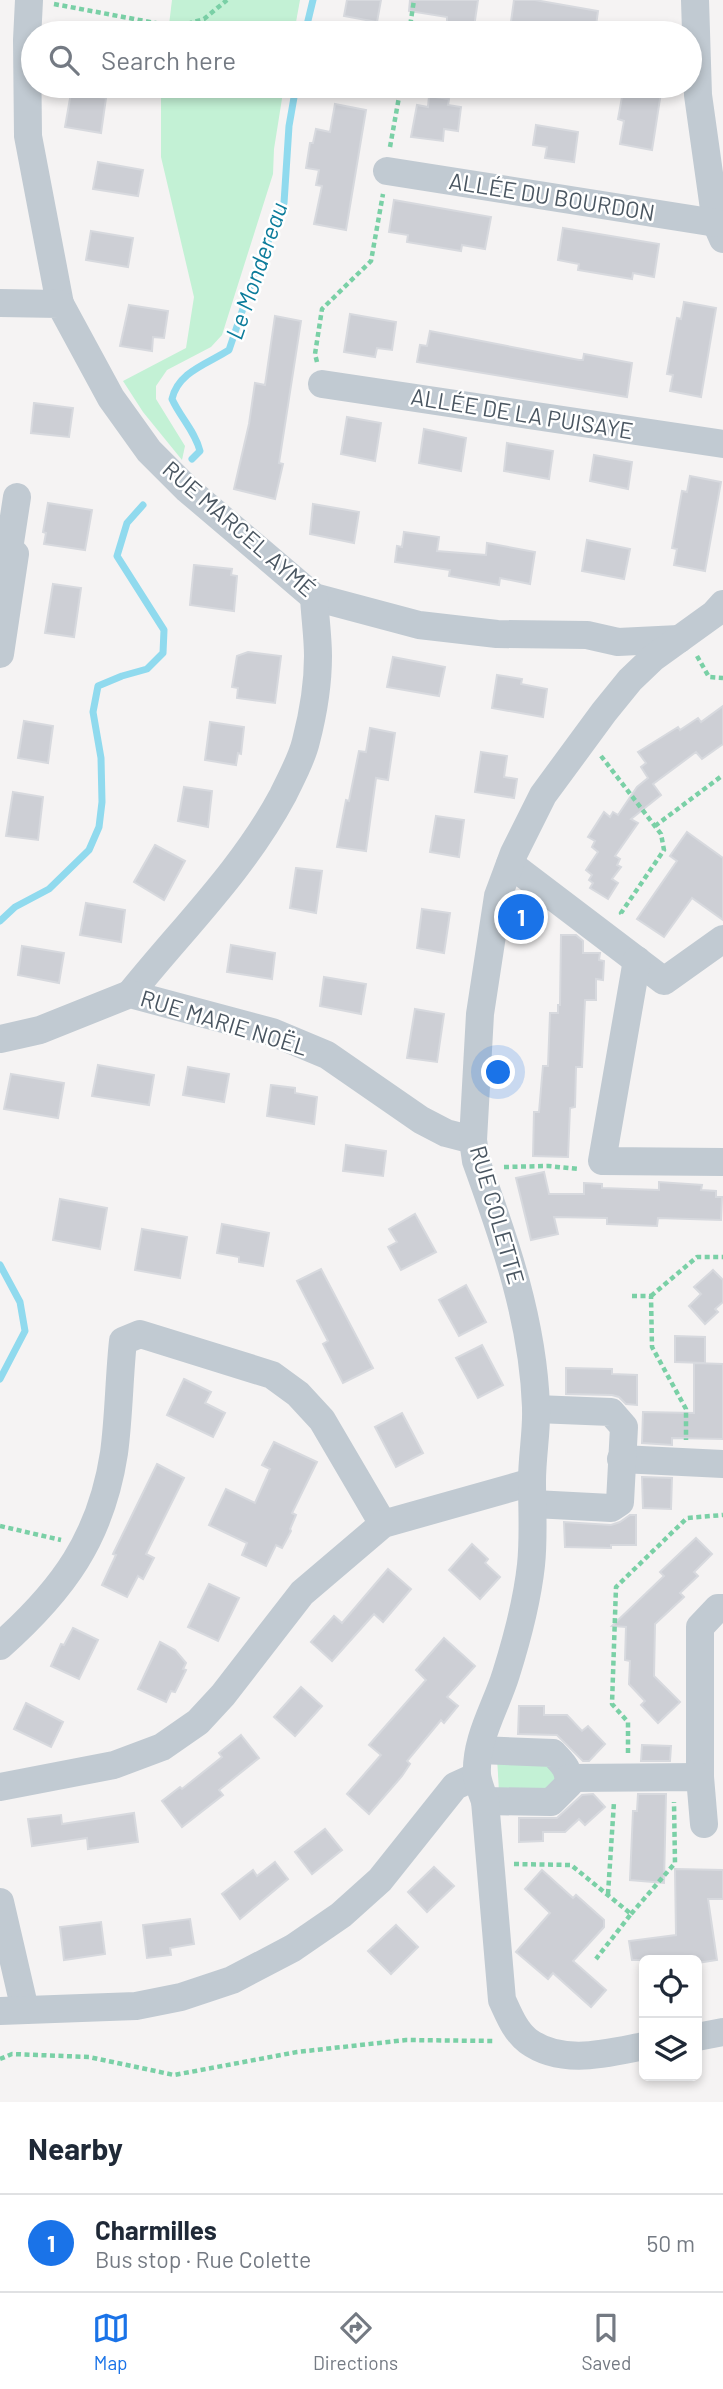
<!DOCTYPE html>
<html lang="en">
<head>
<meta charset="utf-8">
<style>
	:root { --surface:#fff; --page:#f2f2f3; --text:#1f2937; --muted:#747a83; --line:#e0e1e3; --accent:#1a73e8 }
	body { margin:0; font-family:Barlow,sans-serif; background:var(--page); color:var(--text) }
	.controls { position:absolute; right:21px; bottom:21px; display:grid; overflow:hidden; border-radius:10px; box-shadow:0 4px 10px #0003 }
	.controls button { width:63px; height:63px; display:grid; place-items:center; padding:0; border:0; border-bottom:2px solid var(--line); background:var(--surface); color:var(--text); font:35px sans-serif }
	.you { position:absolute; left:499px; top:1073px; width:24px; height:24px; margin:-18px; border:5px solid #fff; border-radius:50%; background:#1a73e8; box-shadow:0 0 0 10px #1a73e833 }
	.badge { display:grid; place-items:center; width:46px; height:46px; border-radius:50%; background:var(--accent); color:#fff; font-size:23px; font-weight:700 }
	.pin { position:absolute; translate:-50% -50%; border:4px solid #fff; box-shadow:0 2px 7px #0006 }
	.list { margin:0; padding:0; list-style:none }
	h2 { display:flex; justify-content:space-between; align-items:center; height:91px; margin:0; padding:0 28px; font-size:30px }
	h2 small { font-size:23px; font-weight:400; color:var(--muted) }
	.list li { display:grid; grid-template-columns:46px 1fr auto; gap:21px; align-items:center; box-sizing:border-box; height:98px; padding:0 28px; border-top:2px solid var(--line) }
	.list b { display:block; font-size:26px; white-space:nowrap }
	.list p { margin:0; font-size:23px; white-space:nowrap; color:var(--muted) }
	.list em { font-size:23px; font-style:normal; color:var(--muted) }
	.icon { flex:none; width:38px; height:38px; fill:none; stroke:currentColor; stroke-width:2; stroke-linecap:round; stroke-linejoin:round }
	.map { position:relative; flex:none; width:723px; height:2102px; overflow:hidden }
	.search { position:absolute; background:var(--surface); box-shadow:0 4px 10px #0003; left:21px; right:21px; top:21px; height:77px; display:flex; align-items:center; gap:18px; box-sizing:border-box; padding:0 24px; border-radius:38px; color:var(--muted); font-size:26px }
	.sheet { height:189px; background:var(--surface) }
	nav { display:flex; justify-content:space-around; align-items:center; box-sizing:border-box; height:98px; border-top:2px solid var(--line); background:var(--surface); font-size:19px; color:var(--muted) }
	nav a { display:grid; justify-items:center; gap:4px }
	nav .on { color:var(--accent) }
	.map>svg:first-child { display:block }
	.green { fill:#c3f1d5 }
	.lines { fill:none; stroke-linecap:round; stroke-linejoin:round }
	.stream { stroke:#90daee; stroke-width:7 }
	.building { fill:#cdcfd5; stroke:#d7d9de; stroke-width:2 }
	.path { stroke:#7ad0a6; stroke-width:4.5; stroke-dasharray:5 3.5; stroke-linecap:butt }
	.minor { stroke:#c1cad2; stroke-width:28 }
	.labels { text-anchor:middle; stroke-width:5; stroke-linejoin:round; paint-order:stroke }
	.street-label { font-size:23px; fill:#4a5661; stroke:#fff }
	.water-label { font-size:24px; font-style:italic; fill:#0c7c9b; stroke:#fff }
</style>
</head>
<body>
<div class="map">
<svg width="723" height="2102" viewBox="0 0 723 2102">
	<rect width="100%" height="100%" fill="#f5f3f3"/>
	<g class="green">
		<polygon points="172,0 300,0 294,33 168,33"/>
		<polygon points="161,86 284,86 274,149 273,174 222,335 211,347 167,370 156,386 156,399 185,446 182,460 143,412 123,381 186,348 194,297 161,157"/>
		<polygon points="497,1757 546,1757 561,1771 548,1792 499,1792"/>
	</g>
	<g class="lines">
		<g class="stream">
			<polyline points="305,33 313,0"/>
			<path d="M 192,459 L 200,451 C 195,431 180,417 172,399 C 178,372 207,364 229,350 L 254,276 L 284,203 L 289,126 L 296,86"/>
			<polyline points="0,921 15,907 49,889 89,850 99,827 102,802 101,758 93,712 98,686 122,676 147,669 163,653 164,630 117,556 127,523 143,505"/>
			<polyline points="0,1265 20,1302 25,1331 0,1379"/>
		</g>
	</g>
	<g class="building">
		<polygon points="347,0 381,0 377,22 344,16"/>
		<polygon points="410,0 478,0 474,27 447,22 447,17 409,11"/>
		<polygon points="514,0 535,0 598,11 595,33 533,33 510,29"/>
		<polygon points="624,86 662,86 652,150 620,144 624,121 618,119"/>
		<polygon points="71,93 106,98 101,133 65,127"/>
		<polygon points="429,96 449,99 448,105 461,107 458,131 444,129 443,141 411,137 417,105 428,107"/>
		<polygon points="335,104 366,110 346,230 314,224 322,186 316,185 319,170 306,168 310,143 313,143 316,129 330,132"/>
		<polygon points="536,125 578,132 574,162 545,158 547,147 533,145"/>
		<polygon points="98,162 143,170 138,196 93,189"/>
		<polygon points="394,200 491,217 485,249 462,245 461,251 407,242 408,235 389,232"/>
		<polygon points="563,228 659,244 654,277 633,273 632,279 578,270 579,264 558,260"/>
		<polygon points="91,231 133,238 128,267 86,260"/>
		<polygon points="684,302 716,308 701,397 670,391 673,375 667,374 677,318 681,319"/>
		<polygon points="129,305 168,311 164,338 153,337 152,351 120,346"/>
		<polygon points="350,314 396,322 392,350 377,348 375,357 344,352"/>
		<polygon points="275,316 301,321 279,463 283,464 275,499 234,489 249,424 255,383 265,385"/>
		<polygon points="430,331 579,360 583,360 584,354 632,363 627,397 417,362 420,345 427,346"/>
		<polygon points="34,403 73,408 69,437 31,433"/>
		<polygon points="347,417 381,423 375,461 341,454"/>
		<polygon points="424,429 466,438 461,471 419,463"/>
		<polygon points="507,443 553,451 549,479 504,471"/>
		<polygon points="594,455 632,462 628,489 590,481"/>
		<polygon points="690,476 721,482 705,571 674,565 677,549 672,548 682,491 687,492"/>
		<polygon points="48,503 92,510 85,550 44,544 46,533 43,532"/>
		<polygon points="313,504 359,512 354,543 310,534"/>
		<polygon points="404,532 439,537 437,551 486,555 487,543 535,552 530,584 500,578 499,585 449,576 450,570 395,562 397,546 402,547"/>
		<polygon points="587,540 630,549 624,579 582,571"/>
		<polygon points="194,565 232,569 231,575 237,576 234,611 190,605"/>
		<polygon points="53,584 81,588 74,637 45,633"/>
		<polygon points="248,652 281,656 275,703 237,698 238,688 232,687 237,656"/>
		<polygon points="393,657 445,667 439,696 387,687"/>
		<polygon points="497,675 522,679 521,684 547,689 543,717 492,708"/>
		<polygon points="723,706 723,744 702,759 696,752 653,784 661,795 631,819 638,823 615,856 620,859 617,865 621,867 612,879 618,883 608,899 590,888 593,883 589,880 592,875 586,870 598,852 592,847 595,841 588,837 604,812 610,817 613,812 618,815 637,787 648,778 641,767 646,763 638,752 678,727 680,730 698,718 701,722"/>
		<polygon points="24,721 53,726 48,763 18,758"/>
		<polygon points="210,722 244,727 241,754 238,753 236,765 205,760"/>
		<polygon points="370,728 395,733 388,780 376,778 366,851 337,847 346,800 349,801 359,751 366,752"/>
		<polygon points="481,752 507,756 504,777 517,779 514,798 475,792"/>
		<polygon points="184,787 212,791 208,827 178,821"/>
		<polygon points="13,792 43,797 38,840 6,836"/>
		<polygon points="436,816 464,820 459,857 430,852"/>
		<polygon points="687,832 723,858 723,920 692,898 664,937 637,919 677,861 670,856"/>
		<polygon points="155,845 185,861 164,900 134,882"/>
		<polygon points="296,868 322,871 316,913 290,908"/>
		<polygon points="86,903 125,910 121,942 80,935"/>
		<polygon points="422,909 450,913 444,953 417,948"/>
		<polygon points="561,935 576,935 583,941 583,953 600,953 599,960 604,961 603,980 596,979 596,1000 585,1000 582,1067 576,1067 575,1107 570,1108 568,1157 533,1156 534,1112 539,1112 543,1066 548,1066 550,1013 558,1013 558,1005 560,1005"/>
		<polygon points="231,945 275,953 272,979 227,972"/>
		<polygon points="22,946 64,953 59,983 18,975"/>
		<polygon points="324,977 366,984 361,1014 320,1006"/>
		<polygon points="415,1009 444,1014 437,1062 407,1058"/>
		<polygon points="98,1065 154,1075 149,1105 92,1096"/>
		<polygon points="188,1067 229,1074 224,1102 183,1095"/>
		<polygon points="11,1074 64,1083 58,1118 4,1109"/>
		<polygon points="271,1085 295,1088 295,1093 317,1097 314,1124 267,1116"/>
		<polygon points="346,1145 386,1151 383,1176 343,1171"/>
		<polygon points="544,1172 549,1194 584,1194 584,1183 602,1184 602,1188 659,1190 659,1182 702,1185 701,1190 716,1191 716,1197 722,1197 721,1220 658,1218 657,1226 607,1224 607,1218 554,1217 558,1234 531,1240 516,1178"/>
		<polygon points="60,1199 107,1208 100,1249 53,1240"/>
		<polygon points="415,1214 436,1252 401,1270 388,1247 397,1242 389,1229"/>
		<polygon points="222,1224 269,1233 263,1266 239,1262 239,1257 217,1253"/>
		<polygon points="142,1229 187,1237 180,1278 135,1270"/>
		<polygon points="321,1269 373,1368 343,1383 323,1344 328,1341 297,1281"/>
		<polygon points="713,1270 723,1280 723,1302 715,1309 718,1312 705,1324 689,1306 701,1294 694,1287"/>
		<polygon points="466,1285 486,1322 459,1336 439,1300"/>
		<polygon points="675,1336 705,1337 705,1363 675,1362"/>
		<polygon points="482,1345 503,1385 478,1398 456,1358"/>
		<polygon points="694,1363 723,1364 723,1439 672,1438 672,1445 642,1443 643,1412 694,1413"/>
		<polygon points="566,1368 612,1369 612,1374 637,1375 637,1405 626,1404 619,1397 612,1395 566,1394"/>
		<polygon points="184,1379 211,1392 205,1403 225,1413 213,1437 167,1415"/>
		<polygon points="402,1413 423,1453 396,1467 375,1427"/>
		<polygon points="274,1442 317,1462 292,1513 296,1515 290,1529 291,1531 282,1548 276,1545 266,1566 242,1555 247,1543 209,1525 226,1489 255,1503 270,1469 262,1465"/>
		<polygon points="157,1464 184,1478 146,1554 154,1558 143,1579 138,1576 127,1597 102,1585 116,1555 113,1554"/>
		<polygon points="642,1477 672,1478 671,1509 643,1508"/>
		<polygon points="630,1515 636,1515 636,1545 611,1545 611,1548 565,1547 564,1522 611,1525 620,1522"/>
		<polygon points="696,1538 712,1554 694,1572 698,1576 680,1593 684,1597 655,1624 654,1676 680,1702 658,1723 641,1705 645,1701 629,1684 630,1661 625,1660 626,1627 612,1626 664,1576 660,1572"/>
		<polygon points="472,1544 488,1559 485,1563 500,1577 480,1599 449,1570"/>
		<polygon points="388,1569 411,1589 383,1622 374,1614 332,1661 311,1642 334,1616 342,1623"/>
		<polygon points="209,1584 239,1598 218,1641 188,1627"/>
		<polygon points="73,1628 98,1640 79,1679 51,1666 61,1644 64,1645"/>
		<polygon points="444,1638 475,1666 447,1697 458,1706 444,1723 441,1720 407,1761 410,1764 402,1776 369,1814 347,1794 381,1755 369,1745 426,1680 416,1670"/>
		<polygon points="160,1642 175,1650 186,1663 183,1669 186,1670 175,1692 171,1691 166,1702 138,1689"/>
		<polygon points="301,1687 322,1706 295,1736 274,1717"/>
		<polygon points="26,1703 63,1722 51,1747 14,1729"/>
		<polygon points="519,1706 544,1706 544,1715 567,1715 582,1731 588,1726 605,1744 589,1761 583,1761 557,1735 518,1734"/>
		<polygon points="241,1735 259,1758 219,1790 223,1795 182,1827 162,1801 180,1787 182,1789 222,1757 219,1753"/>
		<polygon points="642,1745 671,1746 670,1761 641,1761"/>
		<polygon points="593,1794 605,1807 585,1825 579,1819 565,1832 543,1832 543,1841 519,1842 519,1818 557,1818 582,1795"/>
		<polygon points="638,1794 666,1794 664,1883 630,1880 633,1811 637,1811"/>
		<polygon points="134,1813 138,1842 88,1849 87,1838 32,1846 28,1819 61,1815 62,1824"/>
		<polygon points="325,1829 342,1850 312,1874 295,1852"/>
		<polygon points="275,1862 288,1879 240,1919 222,1894 253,1870 257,1876"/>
		<polygon points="434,1867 454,1886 427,1912 408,1892"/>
		<polygon points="675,1869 723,1870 723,1899 708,1899 717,1960 697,1963 697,1960 632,1960 629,1941 676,1935"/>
		<polygon points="542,1870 573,1898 576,1895 604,1920 604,1927 573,1961 606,1990 591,2007 553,1973 548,1979 516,1952 550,1913 525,1889"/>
		<polygon points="190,1919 194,1944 170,1948 171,1955 147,1958 143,1925"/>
		<polygon points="101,1922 105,1954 64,1960 60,1927"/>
		<polygon points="396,1925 418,1947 391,1974 368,1951"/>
	</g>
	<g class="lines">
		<g class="path">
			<polyline points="54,4 177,27 204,19 227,0"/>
			<polyline points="409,33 414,0"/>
			<polyline points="390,147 401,86"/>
			<polyline points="317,362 315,354 322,309 371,261 383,194"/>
			<polyline points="697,656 709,677 723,678"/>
			<polyline points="601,756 661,834 664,850 621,913 623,916"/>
			<polyline points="655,826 723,775"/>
			<polyline points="504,1167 548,1166 579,1169"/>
			<polyline points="632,1296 651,1296 652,1347 686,1409 686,1440"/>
			<polyline points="651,1296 697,1257 723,1257"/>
			<polyline points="0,1526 61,1540"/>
			<polyline points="628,1753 628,1722 612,1704 616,1587 687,1518 723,1515"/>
			<polyline points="514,1864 571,1865 631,1914 596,1959"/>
			<polyline points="608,1894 614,1802"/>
			<polyline points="631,1914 675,1863 674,1802"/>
			<polyline points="0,2059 12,2054 89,2057 174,2075 297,2052 406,2040 495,2041"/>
		</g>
		<g class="minor">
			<polyline points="29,0 27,40 28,136 60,304"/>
			<polyline points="695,0 698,95 716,223 723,239"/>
			<polyline points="387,171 716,223"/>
			<polyline points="0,303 60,304 111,398 149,451 187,489 314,597 419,625 497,634 587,635 618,642 679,639"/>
			<polyline points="322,384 723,444"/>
			<polyline points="0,654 15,554 9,549 17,497"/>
			<polyline points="510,864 664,981 723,939"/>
			<polyline points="637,960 602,1161 723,1162"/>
			<path d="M 130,994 C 183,928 243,870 283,795 C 291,778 302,759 306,741 C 313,714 318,684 318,656 C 318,637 315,617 314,597"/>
			<polyline points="0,1039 40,1030 130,994 272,1032 327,1055 421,1120 446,1133 473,1140"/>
			<polyline points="621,1459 723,1464"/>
			<polyline points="534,1504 611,1508 620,1502 624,1427 611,1412 536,1409"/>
			<path d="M 0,1646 C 63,1590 101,1538 114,1453 C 119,1416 119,1378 123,1341 L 140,1334 L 272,1375 L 298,1394 L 322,1420 L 383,1524"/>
			<path d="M 480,1750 L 553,1753 C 564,1765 568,1767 569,1784 L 551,1802 L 485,1801"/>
			<polyline points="700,1777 700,1627 718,1608 723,1608"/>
			<polyline points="569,1778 700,1777 704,1824"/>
			<polyline points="0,1787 114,1765 162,1747 198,1722 223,1695 302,1593 383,1524 532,1482"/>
			<polyline points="0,1902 25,2010"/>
			<polyline points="0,2011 136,2006 181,1997 232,1980 293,1948 341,1915 380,1880 455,1786 477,1776"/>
			<polyline points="697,2037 723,2032"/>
			<path d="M 644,2046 C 608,2053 562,2066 528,2041 C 515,2031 509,2015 502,2000 L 485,1801 C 482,1793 478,1783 477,1775 C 475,1739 496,1707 506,1674 C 517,1639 527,1602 531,1565 C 534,1537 532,1509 532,1481 C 532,1456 537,1431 536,1407 C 533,1321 505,1241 476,1161 L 473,1140 L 480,1014 L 498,896 L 514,853 L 543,795 L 604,712 L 630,680 L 653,658 L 714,614 L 723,604"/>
		</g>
	</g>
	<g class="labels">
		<g class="street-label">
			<text transform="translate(552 197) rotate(9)" y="8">ALLÉE DU BOURDON</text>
			<text transform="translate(522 414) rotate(9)" y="8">ALLÉE DE LA PUISAYE</text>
			<text transform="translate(239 529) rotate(41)" y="8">RUE MARCEL AYMÉ</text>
			<text transform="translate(224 1023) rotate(17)" y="8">RUE MARIE NOËL</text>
			<text transform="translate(497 1215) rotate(74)" y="8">RUE COLETTE</text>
		</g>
		<g class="water-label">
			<text transform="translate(257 271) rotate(-71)" y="8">Le Mondereau</text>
		</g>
	</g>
</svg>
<div class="controls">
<button><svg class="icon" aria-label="locate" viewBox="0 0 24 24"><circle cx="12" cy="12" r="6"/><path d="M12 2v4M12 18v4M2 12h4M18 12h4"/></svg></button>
<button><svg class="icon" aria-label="layers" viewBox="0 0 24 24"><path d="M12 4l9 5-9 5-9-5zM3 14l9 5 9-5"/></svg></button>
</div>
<div class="you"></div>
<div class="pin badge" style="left:521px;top:917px">1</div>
<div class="search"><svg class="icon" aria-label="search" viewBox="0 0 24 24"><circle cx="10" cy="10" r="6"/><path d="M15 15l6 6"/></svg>Search here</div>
</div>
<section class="sheet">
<h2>Nearby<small></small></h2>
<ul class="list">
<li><span class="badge">1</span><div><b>Charmilles</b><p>Bus stop · Rue Colette</p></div><em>50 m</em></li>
</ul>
</section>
<nav>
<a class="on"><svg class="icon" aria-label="map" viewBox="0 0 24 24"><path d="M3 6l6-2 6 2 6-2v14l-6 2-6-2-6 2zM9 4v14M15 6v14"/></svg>Map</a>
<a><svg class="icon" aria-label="directions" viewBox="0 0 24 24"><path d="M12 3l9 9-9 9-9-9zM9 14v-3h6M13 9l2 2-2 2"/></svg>Directions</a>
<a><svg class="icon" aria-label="saved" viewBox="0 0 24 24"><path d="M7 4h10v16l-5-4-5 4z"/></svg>Saved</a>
</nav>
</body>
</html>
